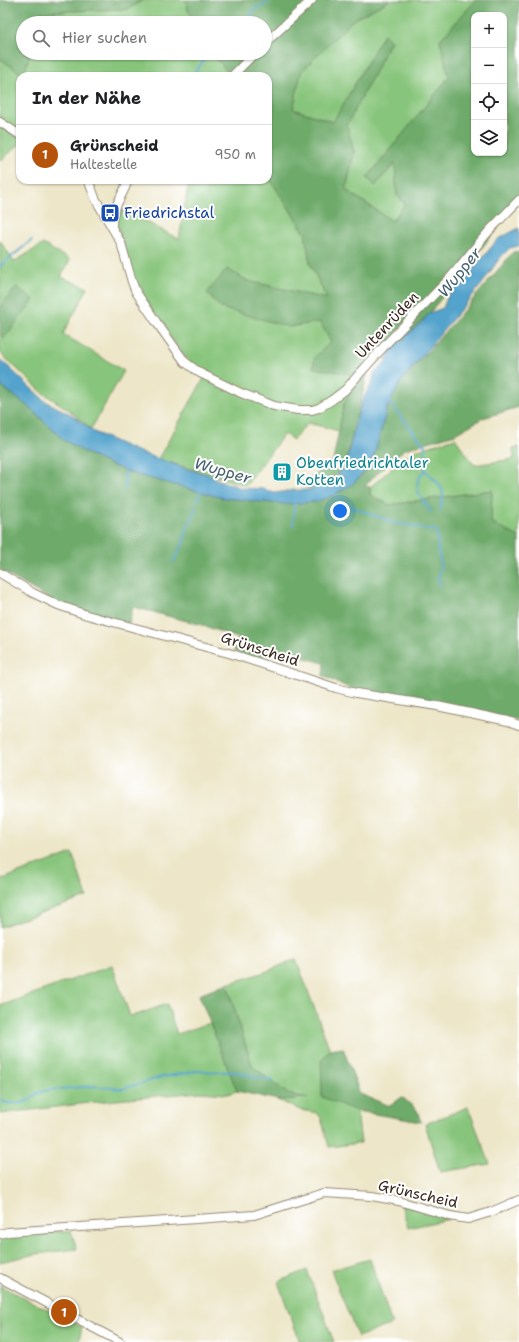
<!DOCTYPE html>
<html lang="de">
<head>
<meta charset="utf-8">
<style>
	:root { --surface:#fff; --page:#f6f6f6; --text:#202124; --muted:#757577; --line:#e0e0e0; --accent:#b45309 }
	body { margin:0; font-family:"Shantell Sans",sans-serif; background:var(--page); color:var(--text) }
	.controls { position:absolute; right:12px; top:12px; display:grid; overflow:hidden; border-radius:8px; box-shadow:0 1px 3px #0004 }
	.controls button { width:36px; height:36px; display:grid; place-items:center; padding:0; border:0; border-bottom:1px solid var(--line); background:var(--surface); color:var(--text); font:20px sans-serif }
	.you { position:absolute; left:340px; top:511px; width:14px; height:14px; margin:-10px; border:3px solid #fff; border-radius:50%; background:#1a73e8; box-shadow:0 0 0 6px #1a73e833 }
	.badge { display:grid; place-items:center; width:26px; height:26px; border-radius:50%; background:var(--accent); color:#fff; font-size:13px; font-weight:700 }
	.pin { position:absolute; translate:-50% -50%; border:2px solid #fff; box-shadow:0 1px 4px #0006 }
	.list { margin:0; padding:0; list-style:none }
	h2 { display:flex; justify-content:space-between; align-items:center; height:52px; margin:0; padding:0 16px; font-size:17px }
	h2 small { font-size:13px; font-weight:400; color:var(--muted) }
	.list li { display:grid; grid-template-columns:26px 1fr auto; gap:12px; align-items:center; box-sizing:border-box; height:60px; padding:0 16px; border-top:1px solid var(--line) }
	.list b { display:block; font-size:15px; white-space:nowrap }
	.list p { margin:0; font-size:13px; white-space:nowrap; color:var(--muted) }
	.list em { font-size:13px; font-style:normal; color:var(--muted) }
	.icon { flex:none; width:22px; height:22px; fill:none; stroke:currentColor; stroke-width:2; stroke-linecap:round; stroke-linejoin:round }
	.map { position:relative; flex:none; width:519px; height:1342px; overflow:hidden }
	.search { position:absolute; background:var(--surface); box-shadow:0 1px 3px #0004; left:16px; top:16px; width:256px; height:44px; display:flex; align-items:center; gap:10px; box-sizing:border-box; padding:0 14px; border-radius:22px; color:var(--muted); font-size:15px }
	.panel { position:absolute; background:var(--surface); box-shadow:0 1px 3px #0004; left:16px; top:72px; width:256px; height:112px; border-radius:12px }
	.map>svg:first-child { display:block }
	.green { fill:#88c57b; stroke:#62784c }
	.forest { fill:#6eaa6b; stroke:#546a44; fill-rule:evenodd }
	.water { fill:#52a3cc; stroke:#466675 }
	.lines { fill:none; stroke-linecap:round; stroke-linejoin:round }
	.stream { stroke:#52a3cc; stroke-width:2 }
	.minor-casing { stroke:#948873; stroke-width:10 }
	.minor { stroke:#fff; stroke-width:8 }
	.labels { text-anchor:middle; stroke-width:4; stroke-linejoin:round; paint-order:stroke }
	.transit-label { font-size:15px; fill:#164399; stroke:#fff; text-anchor:start }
	.street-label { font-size:15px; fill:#3b2a1e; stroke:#fff }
	.culture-label { font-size:15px; fill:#0d838f; stroke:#fff; text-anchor:start }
	.water-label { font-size:16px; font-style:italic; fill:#45606c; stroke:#fff }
</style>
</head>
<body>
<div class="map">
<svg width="519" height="1342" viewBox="0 0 519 1342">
	<rect width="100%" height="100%" fill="#fff"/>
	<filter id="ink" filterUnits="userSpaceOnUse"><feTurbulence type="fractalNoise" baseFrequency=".025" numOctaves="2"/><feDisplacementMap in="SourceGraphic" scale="8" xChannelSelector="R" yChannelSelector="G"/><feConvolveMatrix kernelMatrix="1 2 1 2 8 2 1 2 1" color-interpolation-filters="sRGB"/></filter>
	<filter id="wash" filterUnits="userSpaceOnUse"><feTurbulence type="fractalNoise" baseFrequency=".012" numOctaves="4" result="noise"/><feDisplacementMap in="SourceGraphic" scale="16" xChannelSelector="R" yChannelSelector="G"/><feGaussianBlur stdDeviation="0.9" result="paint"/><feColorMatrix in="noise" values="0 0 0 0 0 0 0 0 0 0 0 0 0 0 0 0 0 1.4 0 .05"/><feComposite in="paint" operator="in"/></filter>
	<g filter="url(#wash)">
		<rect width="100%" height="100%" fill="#ede6c8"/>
		<g class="green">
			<polygon points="144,0 186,0 188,11 197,23 38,23 40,12 128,9"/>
			<polygon points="390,0 476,0 440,40 449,77 368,178 375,185 395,163 397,195 405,204 392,221 346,190 354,152 347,125 391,41 384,34 333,122 293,109 301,72 353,20"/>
			<polygon points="30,53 212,53 228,72 225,76 20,76 20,133 0,119 0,58 24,75"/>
			<polygon points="0,125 20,139 20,144 0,161"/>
			<polygon points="268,176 305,233 310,263 327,299 248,281 227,269 289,327 320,321 331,342 315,357 357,374 344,404 339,431 308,423 293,440 284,434 247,484 245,485 158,459 207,373 190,363 165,330 135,283 122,238 115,222 120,208 179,239 189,180 268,180"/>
			<polygon points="0,240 14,262 43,244 70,260 61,277 88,288 63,334 124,371 91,429 69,410 43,393 0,353 0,334 4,337 17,287 0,307"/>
			<polygon points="455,438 474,465 514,459 513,448 519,447 519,537 491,522 492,490 389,505 370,495 370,487 404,458 415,451"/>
			<polygon points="72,853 87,897 0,927 0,880"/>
			<polygon points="296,959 330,1050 321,1060 340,1104 357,1111 361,1143 329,1147 321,1118 317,1113 300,1110 278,1100 295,1099 281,1095 269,1080 252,1066 227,984 265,972"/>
			<polygon points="112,965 130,1016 139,1014 167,1004 177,1034 210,1023 237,1091 227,1094 200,1092 96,1102 0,1114 0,1006"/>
			<polygon points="468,1107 490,1164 440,1172 425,1124"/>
			<polygon points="401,1204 449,1219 408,1228"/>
			<polygon points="71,1231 77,1249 36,1254 0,1262 0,1238 7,1235"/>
			<polygon points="370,1259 392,1324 358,1337 331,1270"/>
			<polygon points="307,1270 334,1342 300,1342 278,1282"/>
			<polygon points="0,1286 82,1327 79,1342 0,1342"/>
		</g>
		<g class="forest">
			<polygon points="0,0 143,0 127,9 40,12 37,23 23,23 23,53 30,53 24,76 0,58"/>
			<path d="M 186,0 L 390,0 L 353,20 L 301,72 L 293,109 L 333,122 L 384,34 L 391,41 L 347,125 L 354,152 L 346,190 L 392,221 L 405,204 L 397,195 L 395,163 L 375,186 L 367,178 L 449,77 L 440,40 L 476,0 L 519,0 L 519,199 L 512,210 L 427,316 L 368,372 L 345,465 L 331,481 L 308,488 L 303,484 L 333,461 L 344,404 L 357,375 L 313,368 L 315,357 L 331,342 L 320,322 L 289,327 L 221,308 L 207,293 L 227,269 L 248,281 L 327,299 L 310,263 L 305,233 L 268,176 L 268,76 L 225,76 L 228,72 L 212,53 L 265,53 L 265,23 L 197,23 L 188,11 ZM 474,15 L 504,15 L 504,153 L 474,153 Z"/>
			<polygon points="519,251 519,407 483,418 455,434 405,449 391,460 365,486 370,487 370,495 389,505 492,490 491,522 519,537 519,721 354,690 323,676 324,663 271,649 259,661 234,651 238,638 202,625 133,607 129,624 58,604 0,570 0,385 29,407 64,440 106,463 134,474 223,498 284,504 316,502 332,496 353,484 366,470 375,453 387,408 402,380 454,322 513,252"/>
			<polygon points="17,287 34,300 4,338 0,334 0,307"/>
			<polygon points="227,984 252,1066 288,1094 308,1098 278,1100 237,1091 199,995"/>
			<polygon points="343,1048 360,1094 390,1106 402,1097 417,1110 421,1122 357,1111 322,1097 321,1060 330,1050"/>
		</g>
		<polygon class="water" points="519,228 519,246 510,248 499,259 482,284 402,380 387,408 375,453 366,470 353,484 332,496 316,502 284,504 223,498 134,474 106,463 86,453 64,440 29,407 0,385 0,359 45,401 72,415 94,432 134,450 190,470 208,474 218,480 242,488 263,489 275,493 294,490 308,490 333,481 346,465 356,420 364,397 373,381 374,373 384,364 392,349 423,321 429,313 443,308 448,295 457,284 474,268 498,239"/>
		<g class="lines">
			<g class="stream">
				<polyline points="240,23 250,16 255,8 262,6 271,0"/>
				<polyline points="192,76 204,60 206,53"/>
				<polyline points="0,266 32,240"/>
				<path d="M 389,402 L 425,446 L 426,454 L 425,470 C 440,486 447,485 440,510"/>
				<path d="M 425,470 C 423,473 419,477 418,480 C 414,492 425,503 431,512"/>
				<polyline points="125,489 125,469"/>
				<polyline points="334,493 343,502"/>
				<polyline points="197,501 201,489"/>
				<polyline points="347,505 391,522 437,531 438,550 441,564 438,578 440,586"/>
				<polyline points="294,518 294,502"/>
				<polyline points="293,526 293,521"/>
				<polyline points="173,562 182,546 187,528 193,516 196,506"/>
				<polyline points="0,1100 6,1103 22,1103 29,1100 38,1093 48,1090 94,1086 122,1089 162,1077 187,1073 194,1071 235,1072 274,1081"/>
			</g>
		</g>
	</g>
	<g filter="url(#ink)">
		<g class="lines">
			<g class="minor-casing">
				<g id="minor">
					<polyline points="265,43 312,0"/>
					<polyline points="232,76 255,53"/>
					<polyline points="0,122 20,135"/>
					<polyline points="88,180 96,200 121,243 132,282 136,292 157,323 185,362 200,373 241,393 274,406 298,410 312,410 319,408 332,400 345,390 387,343 449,279 489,231 519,200"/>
					<path d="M 112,226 C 111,209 123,196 128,180"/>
					<polyline points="0,573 33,593 58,605 87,615 232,654 336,688 356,693 437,706 508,721 519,725"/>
					<polyline points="0,1234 8,1232 254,1215 324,1193 372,1196 399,1201 450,1216 468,1219 491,1212 519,1200"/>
					<polyline points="0,1278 120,1342"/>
				</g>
			</g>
			<use href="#minor" class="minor"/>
		</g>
	</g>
	<defs>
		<g id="bus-square" transform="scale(1)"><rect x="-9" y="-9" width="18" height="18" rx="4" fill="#1a4fb4" stroke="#fff"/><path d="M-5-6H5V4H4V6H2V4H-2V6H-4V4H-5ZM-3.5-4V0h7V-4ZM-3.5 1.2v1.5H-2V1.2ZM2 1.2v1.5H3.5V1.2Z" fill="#fff"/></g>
		<g id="building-square" transform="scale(1)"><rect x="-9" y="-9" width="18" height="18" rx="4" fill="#0f9aa8" stroke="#fff"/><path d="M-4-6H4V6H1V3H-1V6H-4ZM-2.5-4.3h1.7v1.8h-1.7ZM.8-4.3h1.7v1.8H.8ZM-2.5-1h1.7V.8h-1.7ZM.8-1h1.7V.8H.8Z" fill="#fff"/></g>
	</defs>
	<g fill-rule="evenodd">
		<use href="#bus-square" x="110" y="213"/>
		<use href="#building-square" x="282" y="472"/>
	</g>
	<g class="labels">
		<g class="transit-label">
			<text x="124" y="218">Friedrichstal</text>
		</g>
		<g class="street-label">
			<text transform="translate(387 325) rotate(-47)" y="5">Untenrüden</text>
			<text transform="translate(260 649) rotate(18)" y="5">Grünscheid</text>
			<text transform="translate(418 1194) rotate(13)" y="5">Grünscheid</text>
		</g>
		<g class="culture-label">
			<text x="296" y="468">Obenfriedrichtaler<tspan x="296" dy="17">Kotten</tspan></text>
		</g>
		<g class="water-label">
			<text transform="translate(459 272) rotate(-51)" y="6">Wupper</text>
			<text transform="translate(223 470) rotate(16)" y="6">Wupper</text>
		</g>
	</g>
</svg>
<div class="controls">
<button>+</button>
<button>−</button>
<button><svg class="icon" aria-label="locate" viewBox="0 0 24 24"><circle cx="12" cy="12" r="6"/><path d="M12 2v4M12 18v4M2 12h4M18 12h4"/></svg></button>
<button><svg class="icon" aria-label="layers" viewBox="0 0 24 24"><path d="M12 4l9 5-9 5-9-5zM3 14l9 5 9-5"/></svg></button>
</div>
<div class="you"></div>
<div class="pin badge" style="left:64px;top:1312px">1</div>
<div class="search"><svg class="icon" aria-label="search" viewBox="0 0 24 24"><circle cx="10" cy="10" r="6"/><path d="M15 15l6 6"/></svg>Hier suchen</div>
<section class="panel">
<h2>In der Nähe<small></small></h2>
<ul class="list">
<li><span class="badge">1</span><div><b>Grünscheid</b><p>Haltestelle</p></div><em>950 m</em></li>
</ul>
</section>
</div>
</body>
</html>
